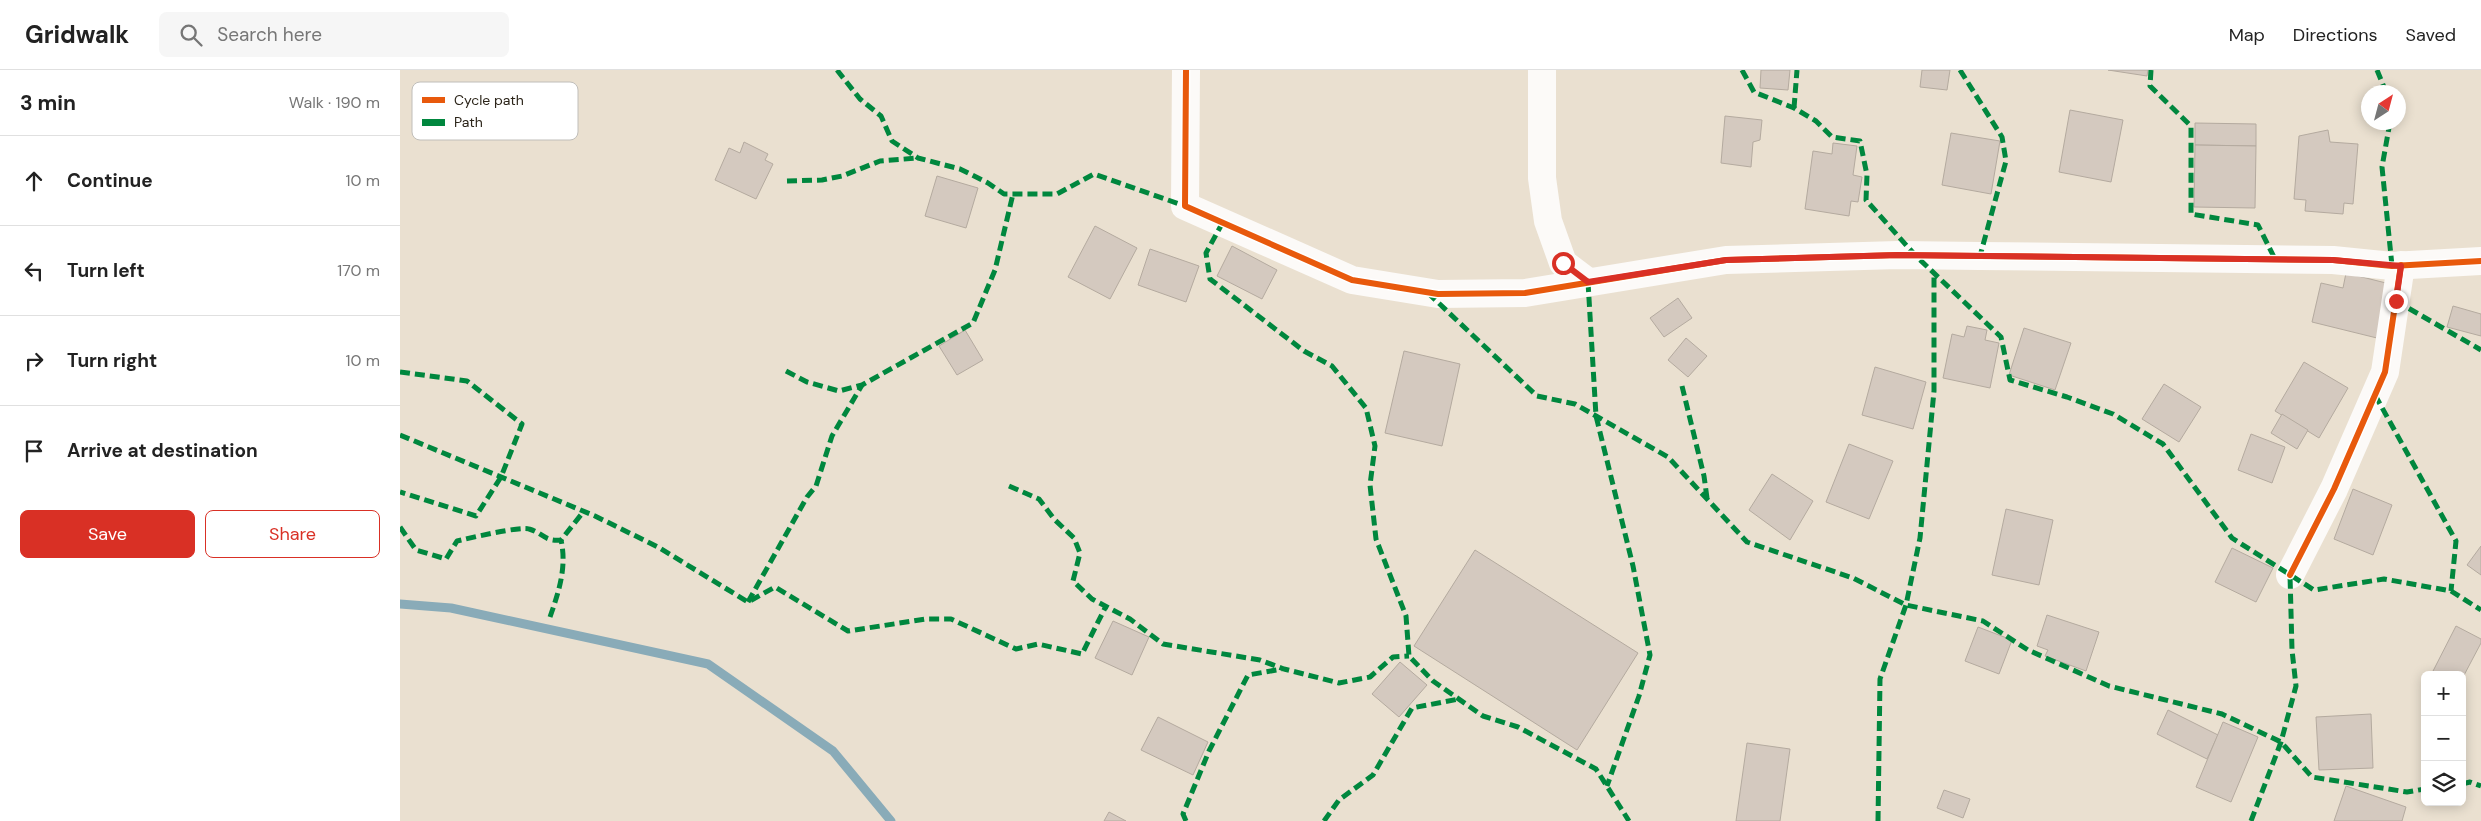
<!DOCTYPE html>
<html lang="en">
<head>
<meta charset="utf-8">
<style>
	:root { --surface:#fff; --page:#f6f6f6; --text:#222; --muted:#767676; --line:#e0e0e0; --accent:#d93025 }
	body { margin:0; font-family:"DM Sans",sans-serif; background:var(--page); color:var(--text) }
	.controls { position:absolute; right:15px; bottom:15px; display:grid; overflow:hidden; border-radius:8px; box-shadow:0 2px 12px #0003 }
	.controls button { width:45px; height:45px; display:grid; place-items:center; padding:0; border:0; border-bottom:1px solid var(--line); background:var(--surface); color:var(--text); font:25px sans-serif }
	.compass { position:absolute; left:1961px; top:15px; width:45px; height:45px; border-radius:50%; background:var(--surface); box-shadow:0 2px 12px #0003; rotate:36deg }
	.stop { position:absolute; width:15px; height:15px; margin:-11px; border:4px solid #d93025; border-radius:50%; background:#fff }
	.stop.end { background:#d93025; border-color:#fff; box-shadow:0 1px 5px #0008 }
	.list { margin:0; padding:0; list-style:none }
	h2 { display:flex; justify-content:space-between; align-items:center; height:65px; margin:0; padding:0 20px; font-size:21px }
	h2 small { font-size:16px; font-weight:400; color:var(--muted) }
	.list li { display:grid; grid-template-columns:32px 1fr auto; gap:15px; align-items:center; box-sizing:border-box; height:90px; padding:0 20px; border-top:1px solid var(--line) }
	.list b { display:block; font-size:19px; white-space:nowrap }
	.list em { font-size:16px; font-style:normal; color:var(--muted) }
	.actions { display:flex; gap:10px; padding:15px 20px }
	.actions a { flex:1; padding:11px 0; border:1px solid var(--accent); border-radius:8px; text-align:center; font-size:18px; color:var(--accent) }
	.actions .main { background:var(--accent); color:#fff }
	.icon { flex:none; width:28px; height:28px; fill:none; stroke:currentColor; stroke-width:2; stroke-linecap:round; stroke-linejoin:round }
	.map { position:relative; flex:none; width:2081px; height:751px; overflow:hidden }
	header { display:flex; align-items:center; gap:30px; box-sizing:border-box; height:70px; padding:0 25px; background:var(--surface); border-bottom:1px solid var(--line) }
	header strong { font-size:24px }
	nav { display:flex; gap:28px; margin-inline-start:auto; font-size:18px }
	.search { width:350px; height:45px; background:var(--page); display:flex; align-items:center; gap:12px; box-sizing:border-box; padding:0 18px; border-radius:8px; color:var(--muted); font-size:19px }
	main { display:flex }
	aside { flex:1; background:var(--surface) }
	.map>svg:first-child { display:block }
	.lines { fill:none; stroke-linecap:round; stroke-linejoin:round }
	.stream { stroke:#89abb8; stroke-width:9 }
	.building { fill:#d4c9bf; stroke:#b4aa9f }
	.minor { stroke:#fcfaf8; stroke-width:28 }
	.quiet { stroke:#00873e; stroke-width:5; stroke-dasharray:10 5; stroke-linecap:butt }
	.cycleway-casing { stroke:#fff; stroke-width:9 }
	.cycleway { stroke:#e8590c; stroke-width:6 }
	.route { stroke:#d93025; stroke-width:6 }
	.key { fill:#fff; stroke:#c0beba; stroke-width:1 }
	.key-label { font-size:14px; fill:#2c251a }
</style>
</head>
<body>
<header>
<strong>Gridwalk</strong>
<div class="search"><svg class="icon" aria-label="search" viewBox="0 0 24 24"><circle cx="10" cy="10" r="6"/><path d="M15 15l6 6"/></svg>Search here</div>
<nav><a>Map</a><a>Directions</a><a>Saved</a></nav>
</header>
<main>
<aside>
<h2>3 min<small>Walk · 190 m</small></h2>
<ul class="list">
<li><svg class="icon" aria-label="ahead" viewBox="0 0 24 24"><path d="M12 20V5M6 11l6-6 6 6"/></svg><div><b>Continue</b></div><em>10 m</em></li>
<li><svg class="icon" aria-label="left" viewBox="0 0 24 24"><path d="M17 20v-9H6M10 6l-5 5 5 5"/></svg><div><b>Turn left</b></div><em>170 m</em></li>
<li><svg class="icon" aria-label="right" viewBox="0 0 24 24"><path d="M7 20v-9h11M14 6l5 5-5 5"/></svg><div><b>Turn right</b></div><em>10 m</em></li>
<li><svg class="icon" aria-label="arrive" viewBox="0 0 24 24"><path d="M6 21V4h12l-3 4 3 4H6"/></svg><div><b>Arrive at destination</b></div></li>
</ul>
<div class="actions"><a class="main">Save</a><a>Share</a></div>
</aside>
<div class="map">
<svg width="2081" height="751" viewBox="0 0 2081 751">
	<rect width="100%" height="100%" fill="#eae0d0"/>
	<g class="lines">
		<polyline class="stream" points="0,534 51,538 308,594 433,681 491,751"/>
	</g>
	<g class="building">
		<polygon points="1361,0 1390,0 1388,20 1360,18"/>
		<polygon points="1522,0 1550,0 1547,20 1520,17"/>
		<polygon points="1708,0 1748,0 1747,6"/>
		<polygon points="1670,40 1723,50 1711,112 1659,102"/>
		<polygon points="1325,46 1362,50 1360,70 1353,72 1351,97 1321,93"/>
		<polygon points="1795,53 1856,54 1856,76 1795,75"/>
		<polygon points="1928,60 1930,72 1958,74 1953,134 1944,133 1943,144 1905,141 1906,130 1894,129 1899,66"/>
		<polygon points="1551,63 1600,71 1591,124 1542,115"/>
		<polygon points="344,72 368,84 365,90 373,94 356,129 315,110 329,78 340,83"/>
		<polygon points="1433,73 1457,76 1453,105 1462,107 1458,132 1451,131 1449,146 1405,139 1413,81 1432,84"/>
		<polygon points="1795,75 1856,76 1855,138 1794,137"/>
		<polygon points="537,106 578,118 566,158 525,146"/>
		<polygon points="695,156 737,178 710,229 668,207"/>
		<polygon points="832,176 877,200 862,229 817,206"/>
		<polygon points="750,179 799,196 786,232 738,215"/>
		<polygon points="1946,203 1994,215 1981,269 1912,252 1921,213 1943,218"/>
		<polygon points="1278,228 1292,248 1264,267 1250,248"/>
		<polygon points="2053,236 2081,244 2081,266 2047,257"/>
		<polygon points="1567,256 1587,260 1585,270 1599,273 1590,318 1543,308 1552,264 1564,267"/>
		<polygon points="1624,258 1671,273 1655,320 1609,305"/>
		<polygon points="565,260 583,290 557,305 539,276"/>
		<polygon points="1286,268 1307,286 1288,307 1268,290"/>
		<polygon points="1004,281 1060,294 1042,376 985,363"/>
		<polygon points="1904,292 1948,318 1919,368 1875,341"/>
		<polygon points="1475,297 1526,312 1513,359 1462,345"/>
		<polygon points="1764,314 1801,337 1779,372 1742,349"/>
		<polygon points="1882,344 1908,360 1897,379 1871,363"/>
		<polygon points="1851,364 1885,377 1872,413 1838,400"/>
		<polygon points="1449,374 1493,391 1469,449 1426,432"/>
		<polygon points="1372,404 1413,431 1390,470 1349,440"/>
		<polygon points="1953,419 1992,435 1973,485 1934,469"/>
		<polygon points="1606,439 1653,450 1639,515 1592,505"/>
		<polygon points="2081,476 2081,505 2067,495"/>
		<polygon points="1832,478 1873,498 1856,532 1815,512"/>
		<polygon points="1075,480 1238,583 1177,680 1014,576"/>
		<polygon points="1647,545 1699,562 1686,601 1645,586 1648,580 1637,576"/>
		<polygon points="713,551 749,567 732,605 695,588"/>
		<polygon points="2056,556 2081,569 2081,573 2062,609 2062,605 2031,605"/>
		<polygon points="1578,557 1612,570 1599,604 1565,591"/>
		<polygon points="1000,592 1027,615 999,647 972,624"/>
		<polygon points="1768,640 1818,665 1807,689 1757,664"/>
		<polygon points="1971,644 1973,698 1919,700 1916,647"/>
		<polygon points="758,647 808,672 793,705 741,680"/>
		<polygon points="1823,652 1858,667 1831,732 1796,717"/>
		<polygon points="1347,673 1390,679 1380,751 1336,751"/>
		<polygon points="1946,716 2006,737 2002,751 1934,751"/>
		<polygon points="1544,720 1570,729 1563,748 1537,738"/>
		<polygon points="709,742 726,751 704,751"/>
	</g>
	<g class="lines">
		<g class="minor">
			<polyline points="786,0 785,136 952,210 1038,224 1125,223 1326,190 1498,185 1580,186 1933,190 1992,196 2081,191"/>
			<polyline points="1142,0 1142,108 1148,151 1163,193 1188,212"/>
			<polyline points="1890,505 1934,419 1985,302 2001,195"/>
		</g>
		<g class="quiet">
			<polyline points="437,0 460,29 481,46 492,71 518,88 560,99 588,113 604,124 657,124 694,104 785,136"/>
			<polyline points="1342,0 1354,22 1394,38 1416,51 1432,67 1460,71 1467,105 1466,130 1515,185 1601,267 1610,310 1667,327 1713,344 1763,374 1832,468 1914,520 1984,509 2051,521 2081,540"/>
			<polyline points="1560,0 1602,67 1606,91 1580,186"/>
			<polyline points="1751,0 1750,16 1791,56 1791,144 1858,155 1875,189"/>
			<polyline points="1977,0 1986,22"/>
			<polyline points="1394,38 1397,0"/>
			<polyline points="1990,52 1982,97 1992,196"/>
			<polyline points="387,111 422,110 442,106 480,91 518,88"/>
			<polyline points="823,152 806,183 810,209 904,281 932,296 966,338 975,376 970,415 976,469 1006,546 1009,586 1033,611 1083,646 1118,657 1196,699 1229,751"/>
			<polyline points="1188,212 1196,346 1233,496 1250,585 1239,626 1207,716"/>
			<polyline points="1028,223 1137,326 1175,334 1268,387 1347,472 1453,508 1506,535 1583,551 1628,580 1709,616 1822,644 1881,672 1912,707 2007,722 2025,719"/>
			<polyline points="1996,231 2081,280"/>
			<polyline points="386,301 407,312 439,321 462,315 573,253 595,200 613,124"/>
			<polyline points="0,302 67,311 122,354 101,407 76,446 0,422"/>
			<polyline points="1282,316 1304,406 1307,428"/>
			<polyline points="1975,325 2056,471 2051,521"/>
			<polyline points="0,365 195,446 258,477 348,532 375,517 448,561 526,549 551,549 616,579 638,574 682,584 706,536"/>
			<polyline points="609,416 639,429 654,449 674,468 680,483 673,511 692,529 730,549 763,574 860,590 884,599 939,613 970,607 993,587 1009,586"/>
			<path d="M 0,457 L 16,480 L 46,489 L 57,471 C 70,468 120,456 129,459 C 143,463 145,472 161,470 L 184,441"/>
			<polyline points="348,532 407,427 416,416 432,366 462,315"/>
			<path d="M 150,547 C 159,521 167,497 161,470"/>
			<polyline points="2062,714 2070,712 2081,716"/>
			<polyline points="786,751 783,744 809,681 848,605 882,599"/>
			<polyline points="924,751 939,730 973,705 1012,638 1059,629"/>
			<polyline points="1478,751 1480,609 1506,535 1520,468 1534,321 1534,204"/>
			<polyline points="1851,751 1881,672 1896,616 1892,580 1890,505"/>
		</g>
		<g class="cycleway-casing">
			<g id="cycleway">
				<polyline points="786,0 785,136 952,210 1038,224 1125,223 1326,190 1498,185 1580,186 1933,190 1992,196 2081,191"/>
				<polyline points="1890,505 1934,419 1985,302 2001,195"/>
			</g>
		</g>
		<use href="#cycleway" class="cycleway"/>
	</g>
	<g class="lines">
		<polyline class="route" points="1163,193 1188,212 1326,190 1498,185 1933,190 2001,196 1996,231"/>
	</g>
	<rect x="12" y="12" width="166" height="58" rx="8" class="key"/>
	<rect x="22" y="27" width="23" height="6" fill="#e8590c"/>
	<rect x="22" y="49" width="23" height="7" fill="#00873e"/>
	<g class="key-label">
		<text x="54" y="35">Cycle path</text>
		<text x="54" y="57">Path</text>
	</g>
</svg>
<div class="controls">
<button>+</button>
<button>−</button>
<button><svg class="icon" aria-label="layers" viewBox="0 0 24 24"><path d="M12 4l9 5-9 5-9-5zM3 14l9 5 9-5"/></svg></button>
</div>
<svg class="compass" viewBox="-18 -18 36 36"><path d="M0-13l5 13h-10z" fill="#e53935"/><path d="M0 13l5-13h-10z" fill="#767676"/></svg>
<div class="stop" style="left:1163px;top:193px"></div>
<div class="stop end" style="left:1996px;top:231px"></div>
</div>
</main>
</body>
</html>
